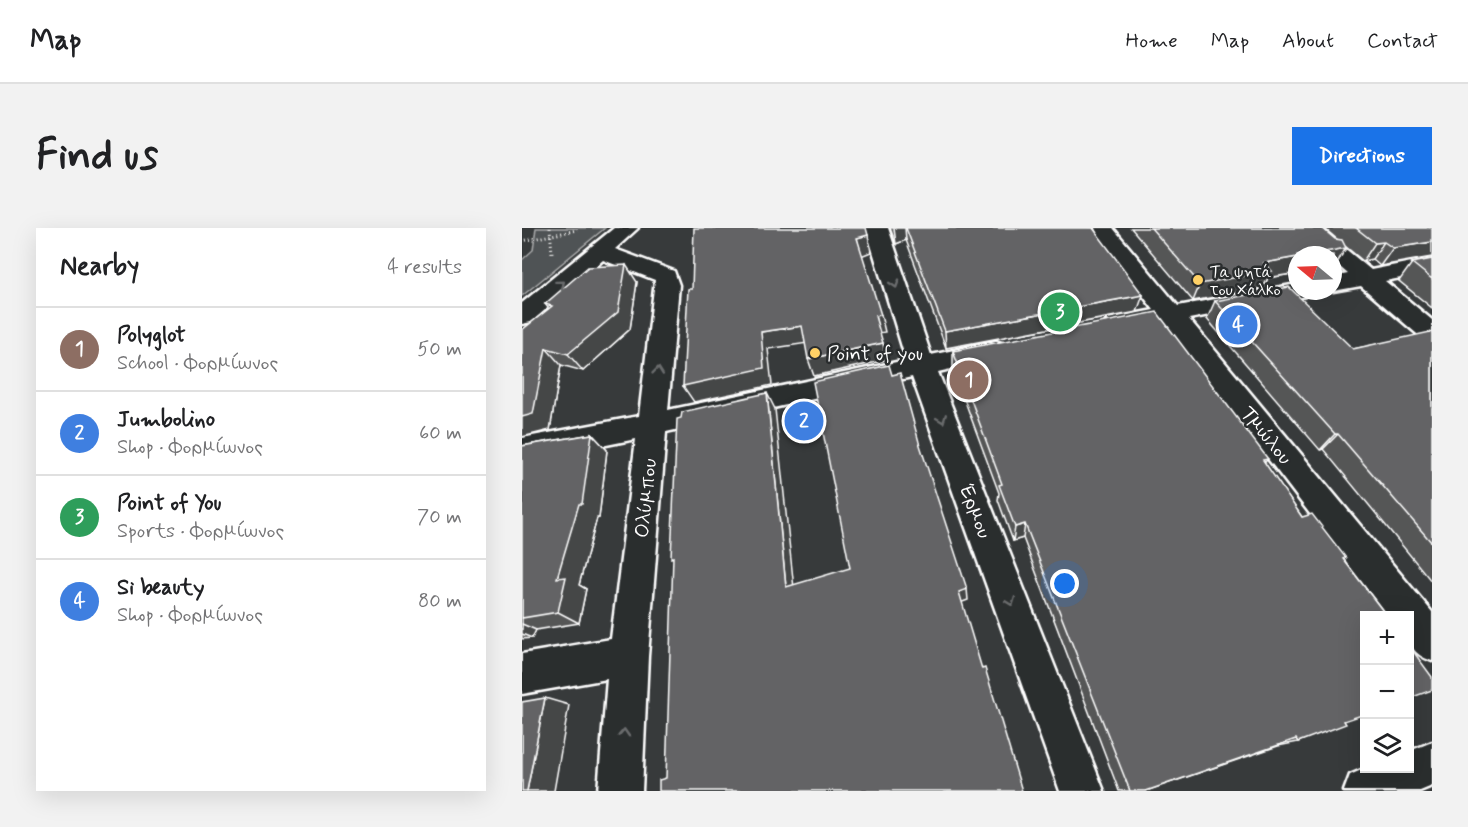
<!DOCTYPE html>
<html lang="en">
<head>
<meta charset="utf-8">
<style>
	:root { --surface:#fff; --page:#f2f2f2; --text:#202124; --muted:#757577; --line:#e0e0e0; --accent:#1a73e8 }
	body { margin:0; font-family:Mynerve,sans-serif; background:var(--page); color:var(--text) }
	.controls { position:absolute; right:18px; bottom:18px; display:grid; overflow:hidden; border-radius:0px; box-shadow:0 6px 24px #0002 }
	.controls button { width:54px; height:54px; display:grid; place-items:center; padding:0; border:0; border-bottom:2px solid var(--line); background:var(--surface); color:var(--text); font:30px sans-serif }
	.compass { position:absolute; left:766px; top:18px; width:54px; height:54px; border-radius:50%; background:var(--surface); box-shadow:0 6px 24px #0002; rotate:289deg }
	.you { position:absolute; left:543px; top:356px; width:21px; height:21px; margin:-15px; border:4px solid #fff; border-radius:50%; background:#1a73e8; box-shadow:0 0 0 9px #1a73e833 }
	.badge { display:grid; place-items:center; width:39px; height:39px; border-radius:50%; background:var(--accent); color:#fff; font-size:20px; font-weight:700 }
	.pin { position:absolute; translate:-50% -50%; border:3px solid #fff; box-shadow:0 2px 6px #0006 }
	.list { margin:0; padding:0; list-style:none }
	h2 { display:flex; justify-content:space-between; align-items:center; height:78px; margin:0; padding:0 24px; font-size:26px }
	h2 small { font-size:20px; font-weight:400; color:var(--muted) }
	.list li { display:grid; grid-template-columns:39px 1fr auto; gap:18px; align-items:center; box-sizing:border-box; height:84px; padding:0 24px; border-top:2px solid var(--line) }
	.list b { display:block; font-size:22px; white-space:nowrap }
	.list p { margin:0; font-size:20px; white-space:nowrap; color:var(--muted) }
	.list em { font-size:20px; font-style:normal; color:var(--muted) }
	.icon { flex:none; width:33px; height:33px; fill:none; stroke:currentColor; stroke-width:2; stroke-linecap:round; stroke-linejoin:round }
	.map { position:relative; flex:none; width:910px; height:563px; overflow:hidden; border-radius:0px }
	header { display:flex; align-items:center; gap:36px; box-sizing:border-box; height:84px; padding:0 30px; background:var(--surface); border-bottom:2px solid var(--line) }
	header strong { font-size:28px }
	nav { display:flex; gap:33px; margin-inline-start:auto; font-size:21px }
	.intro { display:flex; align-items:center; justify-content:space-between; box-sizing:border-box; height:144px; padding:0 36px }
	h1 { margin:0; font-size:42px }
	.button { padding:15px 27px; border-radius:0px; background:var(--accent); color:#fff; font-size:21px; font-weight:700 }
	main { display:flex; gap:36px; padding:0 36px }
	aside { flex:1; background:var(--surface); border-radius:0px; box-shadow:0 6px 24px #0002 }
	.map>svg:first-child { display:block }
	.green { fill:#505354; stroke:#a8a9aa; stroke-width:1.5 }
	.lines { fill:none; stroke-linecap:round; stroke-linejoin:round }
	.minor-casing { stroke:#fff; stroke-width:5 }
	.path { stroke:#fff; stroke-width:3; stroke-dasharray:1 3; stroke-linecap:butt }
	.minor { fill:#2a2d2e; fill-rule:evenodd }
	.wall { fill:#555657; stroke:#fff; stroke-width:1.5 }
	.shaded-wall { fill:#454647; stroke:#fff; stroke-width:1.5 }
	.building { fill:#636465; stroke:#fff; stroke-width:1.5 }
	.oneway { stroke:#6a6c6d }
	.poi-dot { fill:#ffd166; stroke:#2a2d2e; stroke-width:2 }
	.labels { text-anchor:middle; stroke-width:5; stroke-linejoin:round; paint-order:stroke }
	.far-poi-label { font-size:16px; fill:#fff; stroke:#2a2d2e; text-anchor:start }
	.poi-label { font-size:20px; fill:#fff; stroke:#2a2d2e; text-anchor:start }
	.street-label { font-size:20px; fill:#fff; stroke:#2a2d2e }
</style>
</head>
<body>
<header>
<strong>Map</strong>
<nav><a>Home</a><a>Map</a><a>About</a><a>Contact</a></nav>
</header>
<div class="intro"><h1>Find us</h1><a class="button">Directions</a></div>
<main>
<aside>
<h2>Nearby<small>4 results</small></h2>
<ul class="list">
<li><span class="badge" style="background:#8d6e63">1</span><div><b>Polyglot</b><p>School · Φορμίωνος</p></div><em>50 m</em></li>
<li><span class="badge" style="background:#3f7fe0">2</span><div><b>Jumbolino</b><p>Shop · Φορμίωνος</p></div><em>60 m</em></li>
<li><span class="badge" style="background:#2e9e5b">3</span><div><b>Point of You</b><p>Sports · Φορμίωνος</p></div><em>70 m</em></li>
<li><span class="badge" style="background:#3f7fe0">4</span><div><b>Si beauty</b><p>Shop · Φορμίωνος</p></div><em>80 m</em></li>
</ul>
</aside>
<div class="map">
<svg width="910" height="563" viewBox="0 0 910 563">
	<rect width="100%" height="100%" fill="#373a3b"/>
	<filter id="ink" filterUnits="userSpaceOnUse"><feTurbulence type="fractalNoise" baseFrequency=".0167" numOctaves="2"/><feDisplacementMap in="SourceGraphic" scale="12" xChannelSelector="R" yChannelSelector="G"/><feConvolveMatrix kernelMatrix="1 2 1 2 8 2 1 2 1" color-interpolation-filters="sRGB"/></filter>
	<g filter="url(#ink)">
		<polygon class="green" points="14,0 83,0 0,68 0,32 11,22"/>
		<g class="lines">
			<g class="minor-casing">
				<g id="minor">
					<polygon points="92,0 116,0 93,21 152,43 157,57 146,182 384,132 344,0 366,0 409,127 474,113 483,116 487,122 483,128 416,144 582,563 538,563 390,149 144,204 126,428 120,563 76,563 85,451 0,466 0,426 89,411 114,211 0,234 0,210 117,188 133,52 81,32 9,94 0,96 0,75"/>
					<path d="M 569,0 L 591,0 L 656,78 L 775,56 L 775,63 L 787,63 L 783,68 L 775,70 L 667,91 L 910,384 L 910,433 C 884,423 888,412 888,388 L 866,388 L 643,96 L 595,105 L 586,103 L 582,97 L 586,91 L 632,82 Z"/>
					<polygon points="774,0 798,0 849,42 910,30 910,44 863,53 910,92 910,113 901,111 839,58 811,63 811,49 826,46 811,33 811,27 804,27"/>
					<polygon points="910,514 910,558 898,563 822,563 828,547 844,540 888,540 888,523"/>
				</g>
			</g>
			<g class="path">
				<polyline points="28,0 30,25"/>
				<polyline points="0,13 55,2"/>
			</g>
			<use href="#minor" class="minor"/>
		</g>
		<g class="wall">
			<polygon points="368,0 572,0 615,84 424,120 384,12 374,16"/>
			<polygon points="609,0 800,0 813,11 816,12 802,0 910,0 858,38 850,31 841,33 823,18 824,20 813,38 811,38 811,27 775,27 775,45 746,50 741,60 671,73"/>
			<polygon points="910,31 910,80 877,53 890,35"/>
			<polygon points="115,54 108,101 61,143 39,137 28,202 0,209 0,102 27,81 23,76"/>
			<polygon points="693,73 831,121 910,105 910,354 801,221 798,222 685,91"/>
			<polygon points="431,123 746,231 742,235 780,289 821,332 822,493 776,514 756,518 624,563 597,563 501,310 491,313 476,272 477,265 431,141"/>
			<polygon points="70,206 85,222 77,290 75,290 57,357 64,361 57,395 14,402 10,410 0,411 0,218"/>
		</g>
		<g class="shaded-wall">
			<polygon points="372,0 383,0 384,12 374,16"/>
			<polygon points="346,7 349,24 339,28 335,10"/>
			<polygon points="862,14 850,31 841,33 853,15"/>
			<polygon points="910,14 910,29 858,38 871,20"/>
			<polygon points="824,20 813,38 811,38 811,27 787,27"/>
			<polygon points="775,29 775,45 746,50 741,60 671,73 678,56 742,35"/>
			<polygon points="104,37 115,54 108,101 61,143 46,126"/>
			<polygon points="621,67 615,84 424,120 423,103"/>
			<polygon points="359,87 363,104 357,105 353,88"/>
			<polygon points="280,98 286,115 246,121 250,157 172,174 161,158 239,104"/>
			<polygon points="361,115 364,132 292,148 286,131"/>
			<polygon points="24,120 39,137 28,202 0,209 0,189"/>
			<polygon points="245,165 253,181 273,370 264,359"/>
			<polygon points="70,206 85,222 77,290 75,290 57,357 64,361 57,395 36,384 35,350"/>
			<polygon points="813,206 816,206 801,221 798,222"/>
			<polygon points="503,296 501,310 491,313 493,299"/>
			<polygon points="445,361 446,372 438,375 437,364"/>
			<polygon points="0,396 14,402 10,410 0,406"/>
			<polygon points="23,470 47,477 32,563 5,563"/>
		</g>
		<g class="building">
			<polygon points="172,0 344,0 346,7 335,10 359,87 353,88 361,115 286,131 280,98 239,104 242,140 161,158 166,61 170,61"/>
			<polygon points="384,0 571,0 621,67 423,103"/>
			<polygon points="629,0 800,0 813,11 820,12 824,20 787,27 775,27 775,29 742,35 750,43 678,56"/>
			<polygon points="834,0 910,0 910,14 871,20 862,14 853,15"/>
			<polygon points="910,31 910,51 890,35"/>
			<polygon points="104,37 96,84 46,126 24,120 11,186 0,189 0,102 30,78 23,76 66,39"/>
			<polygon points="767,59 831,121 908,104 910,105 910,315 816,206 813,206 693,73"/>
			<polygon points="635,84 746,231 741,232 780,289 790,286 824,330 821,331 864,387 843,387 843,486 822,493 824,496 776,514 774,511 624,563 608,563 503,296 493,299 477,257 480,256 431,123"/>
			<polygon points="367,137 370,147 378,145 397,214 445,361 437,364 460,441 463,440 500,563 137,563 137,552 144,550 151,329 149,330 155,191 159,190 160,184 245,165 264,359 328,340 291,154"/>
			<polygon points="70,206 60,276 57,276 35,350 44,349 36,384 0,390 0,218"/>
			<polygon points="888,419 910,449 910,462 888,470"/>
			<polygon points="23,470 5,563 0,563 0,474"/>
		</g>
		<defs><path id="oneway-chevron" d="M-2-3.5L2.5 0L-2 3.5" fill="none" stroke-width="1.6" stroke-linecap="round" stroke-linejoin="round" transform="scale(1.5)"/></defs>
		<g class="oneway">
			<use href="#oneway-chevron" transform="translate(39 56) rotate(-40)"/>
			<use href="#oneway-chevron" transform="translate(373 56) rotate(72)"/>
			<use href="#oneway-chevron" transform="translate(136 143) rotate(-84)"/>
			<use href="#oneway-chevron" transform="translate(420 191) rotate(69)"/>
			<use href="#oneway-chevron" transform="translate(489 374) rotate(69)"/>
			<use href="#oneway-chevron" transform="translate(102 505) rotate(-87)"/>
		</g>
	</g>
	<g class="poi-dot">
		<circle cx="676" cy="52" r="6"/>
		<circle cx="293" cy="125" r="6"/>
	</g>
	<g class="labels">
		<g class="far-poi-label">
			<text x="688" y="49">Τα ψητά<tspan x="688" dy="18">του Χάλκο</tspan></text>
		</g>
		<g class="poi-label">
			<text x="305" y="132">Point of you</text>
		</g>
		<g class="street-label">
			<text transform="translate(745 207) rotate(51)" y="7">Τμώλου</text>
			<text transform="translate(123 270) rotate(-84)" y="7">Ολύμπου</text>
			<text transform="translate(454 283) rotate(69)" y="7">Έρμου</text>
		</g>
	</g>
</svg>
<div class="controls">
<button>+</button>
<button>−</button>
<button><svg class="icon" aria-label="layers" viewBox="0 0 24 24"><path d="M12 4l9 5-9 5-9-5zM3 14l9 5 9-5"/></svg></button>
</div>
<svg class="compass" viewBox="-18 -18 36 36"><path d="M0-13l5 13h-10z" fill="#e53935"/><path d="M0 13l5-13h-10z" fill="#757577"/></svg>
<div class="you"></div>
<div class="pin badge" style="left:447px;top:152px;background:#8d6e63">1</div>
<div class="pin badge" style="left:282px;top:193px;background:#3f7fe0">2</div>
<div class="pin badge" style="left:538px;top:84px;background:#2e9e5b">3</div>
<div class="pin badge" style="left:716px;top:97px;background:#3f7fe0">4</div>
</div>
</main>
</body>
</html>
